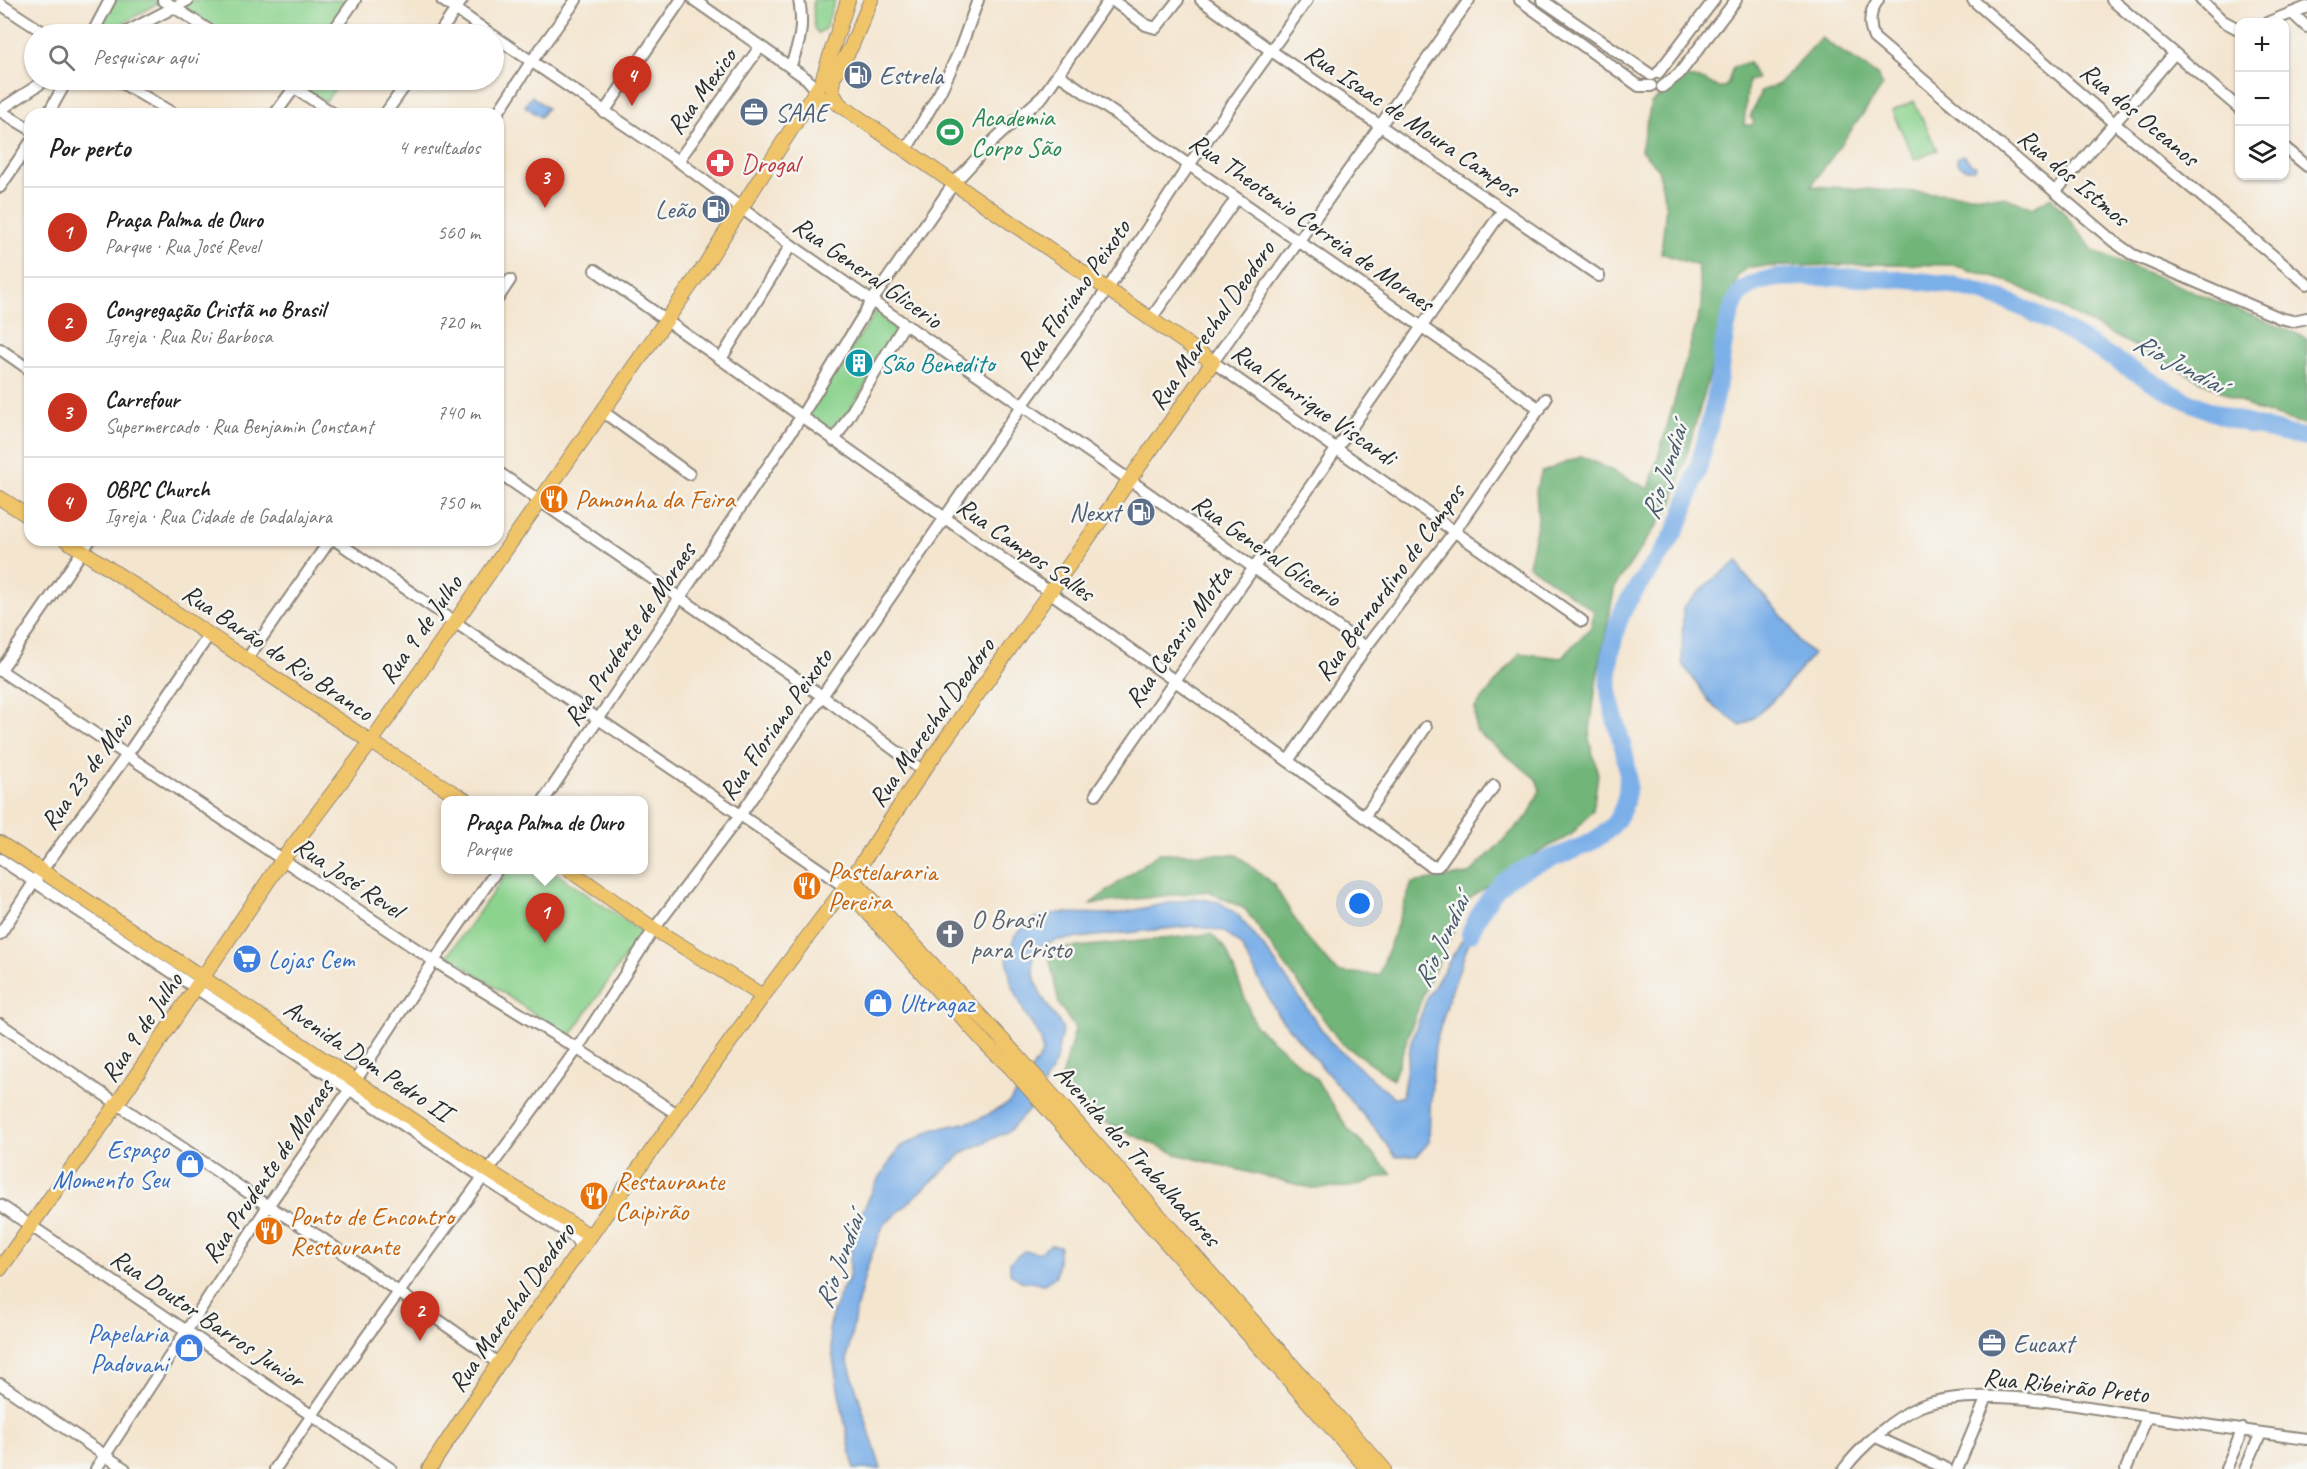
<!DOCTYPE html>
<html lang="pt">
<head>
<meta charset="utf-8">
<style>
	:root { --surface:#fff; --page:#f6f6f6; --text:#222; --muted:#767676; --line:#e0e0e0; --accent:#c8321e }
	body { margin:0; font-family:Caveat,sans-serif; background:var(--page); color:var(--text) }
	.controls { position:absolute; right:18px; top:18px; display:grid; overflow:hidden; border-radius:12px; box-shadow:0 2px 4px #0004 }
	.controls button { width:54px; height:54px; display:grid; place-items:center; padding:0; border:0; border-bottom:2px solid var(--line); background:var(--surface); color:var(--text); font:30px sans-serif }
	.you { position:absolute; left:1360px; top:904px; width:21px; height:21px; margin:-15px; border:4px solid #fff; border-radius:50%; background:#1a73e8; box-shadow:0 0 0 9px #1a73e833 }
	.badge { display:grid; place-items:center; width:39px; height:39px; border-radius:50%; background:var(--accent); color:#fff; font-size:20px; font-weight:700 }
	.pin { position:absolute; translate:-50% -50px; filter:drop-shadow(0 2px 3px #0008) }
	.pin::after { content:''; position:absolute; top:32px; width:21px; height:18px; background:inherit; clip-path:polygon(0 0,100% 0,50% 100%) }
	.popup { position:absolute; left:441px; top:796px; width:207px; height:78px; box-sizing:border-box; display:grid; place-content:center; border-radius:12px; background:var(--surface); filter:drop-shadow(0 2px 4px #0005); font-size:20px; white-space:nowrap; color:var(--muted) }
	.popup b { font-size:22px; color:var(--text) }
	.popup::after { content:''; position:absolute; left:50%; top:100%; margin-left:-12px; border:12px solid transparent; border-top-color:var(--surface) }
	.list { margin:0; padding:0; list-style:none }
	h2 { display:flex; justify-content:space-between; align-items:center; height:78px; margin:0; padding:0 24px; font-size:26px }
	h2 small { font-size:20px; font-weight:400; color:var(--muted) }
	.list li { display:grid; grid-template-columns:39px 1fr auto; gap:18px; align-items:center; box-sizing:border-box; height:90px; padding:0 24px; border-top:2px solid var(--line) }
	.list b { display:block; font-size:22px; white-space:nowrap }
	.list p { margin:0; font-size:20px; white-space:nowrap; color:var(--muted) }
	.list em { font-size:20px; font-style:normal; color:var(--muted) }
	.icon { flex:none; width:33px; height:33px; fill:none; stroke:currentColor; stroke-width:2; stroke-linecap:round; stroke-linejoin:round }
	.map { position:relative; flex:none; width:2307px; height:1469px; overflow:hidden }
	.search { position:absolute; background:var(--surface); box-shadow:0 2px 4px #0004; left:24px; top:24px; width:480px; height:66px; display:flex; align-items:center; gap:15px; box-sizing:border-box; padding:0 21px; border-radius:33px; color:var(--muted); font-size:22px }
	.panel { position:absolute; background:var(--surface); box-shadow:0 2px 4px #0004; left:24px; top:108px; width:480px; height:438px; border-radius:18px }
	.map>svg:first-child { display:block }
	.green { fill:#8cd38e; stroke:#5c7f5c; stroke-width:1.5 }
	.forest { fill:#71b579; stroke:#4e7052; stroke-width:1.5 }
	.water { fill:#7aafe8; stroke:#526d8a; stroke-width:1.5 }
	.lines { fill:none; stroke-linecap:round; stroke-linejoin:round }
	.river { stroke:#7aafe8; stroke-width:18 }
	.minor-casing { stroke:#90887d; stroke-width:14 }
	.major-casing { stroke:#90887d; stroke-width:16 }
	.minor { stroke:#fff; stroke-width:10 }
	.major { stroke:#f0c469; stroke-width:14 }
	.labels { text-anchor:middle; stroke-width:5; stroke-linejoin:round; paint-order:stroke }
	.service-label { font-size:26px; fill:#4e5e75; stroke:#f6f6f2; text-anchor:start }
	.street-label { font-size:26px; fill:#2b2b2b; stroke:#f6f6f2 }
	.leisure-label { font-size:26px; fill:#27864d; stroke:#f6f6f2; text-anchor:start }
	.health-label { font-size:26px; fill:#be3a42; stroke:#f6f6f2; text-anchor:start }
	.culture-label { font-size:26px; fill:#0d838f; stroke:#f6f6f2; text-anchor:start }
	.food-label { font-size:26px; fill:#c56008; stroke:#f6f6f2; text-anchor:start }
	.worship-label { font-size:26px; fill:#5b616d; stroke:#f6f6f2; text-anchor:start }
	.shop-label { font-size:26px; fill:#366cbe; stroke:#f6f6f2; text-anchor:start }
	.water-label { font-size:27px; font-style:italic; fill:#47596d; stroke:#f6f6f2 }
</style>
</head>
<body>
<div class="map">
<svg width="2307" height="1469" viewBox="0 0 2307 1469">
	<rect width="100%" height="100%" fill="#f6f6f2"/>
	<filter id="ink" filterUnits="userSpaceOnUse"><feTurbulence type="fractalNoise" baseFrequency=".0167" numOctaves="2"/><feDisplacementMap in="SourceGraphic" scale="12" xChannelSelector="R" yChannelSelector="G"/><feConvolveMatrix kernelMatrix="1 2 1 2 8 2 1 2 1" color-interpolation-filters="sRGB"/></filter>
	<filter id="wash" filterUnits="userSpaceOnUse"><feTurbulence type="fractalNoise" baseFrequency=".008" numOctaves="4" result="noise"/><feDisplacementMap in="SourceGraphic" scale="24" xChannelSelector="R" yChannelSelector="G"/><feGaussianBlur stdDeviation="1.35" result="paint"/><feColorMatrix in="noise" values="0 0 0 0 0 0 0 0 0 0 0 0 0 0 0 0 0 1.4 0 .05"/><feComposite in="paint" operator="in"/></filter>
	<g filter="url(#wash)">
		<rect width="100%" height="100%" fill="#f4e5cf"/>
		<g class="green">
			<polygon points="114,0 157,0 160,2 105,34 95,34"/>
			<polygon points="191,0 354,0 330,34 217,34 176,8"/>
			<polygon points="813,0 835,0 825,29 818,33 814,28"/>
			<polygon points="304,80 342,80 325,102 300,85"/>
			<polygon points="1914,101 1937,150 1915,160 1892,111"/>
			<polygon points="879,308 904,325 833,436 805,416"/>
			<polygon points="509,870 551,870 642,932 569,1038 448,955"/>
		</g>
		<g class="forest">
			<polygon points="1821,38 1877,75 1883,86 1811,186 2004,197 2033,208 2051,197 2094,251 2307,338 2307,425 2259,411 2015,284 1953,265 1884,264 1748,267 1738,276 1673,502 1615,586 1597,677 1589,739 1598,774 1593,811 1571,835 1537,853 1468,900 1424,992 1393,1079 1340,1042 1245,909 1209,891 1090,904 1159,853 1237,855 1274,885 1304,934 1337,972 1379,975 1412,883 1469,874 1529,815 1540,790 1536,779 1476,731 1475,708 1520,653 1561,658 1591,627 1594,611 1528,565 1538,520 1536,488 1542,472 1582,456 1649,489 1702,304 1698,266 1661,253 1666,206 1658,168 1641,150 1651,103 1686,77 1705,80 1720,89 1727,85 1733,67 1749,62 1757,79 1748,81 1744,125 1752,125 1754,121 1750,117 1761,91 1779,84"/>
			<polygon points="1211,934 1226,949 1255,1025 1316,1079 1348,1129 1392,1174 1350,1187 1311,1188 1176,1154 1104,1122 1061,1082 1075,1029 1059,1004 1049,956 1067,948"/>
		</g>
		<g class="water">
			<polygon points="532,96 547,108 540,117 525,106"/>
			<polygon points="1964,155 1971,164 1976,165 1975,169 1966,169 1957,163 1957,157"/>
			<path d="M 1738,561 L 1743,573 L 1790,625 L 1799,641 L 1813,654 C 1797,675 1764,714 1741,726 L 1711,704 L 1682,663 L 1683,607 L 1711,581 Z"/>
			<path d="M 1194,898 L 1219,902 L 1238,915 L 1270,955 L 1331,1043 L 1393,1097 L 1402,1097 L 1411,1042 L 1428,996 L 1480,911 L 1449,998 L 1435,1045 L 1430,1109 L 1429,1142 L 1417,1156 L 1396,1157 L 1380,1135 L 1278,1015 L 1241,946 L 1224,931 L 1193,926 L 1058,940 L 1033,948 C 1030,985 1043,999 1063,1028 L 1055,1064 L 1030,1109 L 1009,1131 L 964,1152 L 883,1226 L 867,1267 L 855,1314 L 847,1359 L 881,1469 L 854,1469 L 837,1383 L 829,1331 L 832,1315 L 842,1289 L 849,1278 L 852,1234 L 876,1183 L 899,1148 L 932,1130 L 978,1120 L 1009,1103 L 1042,1054 L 1041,1038 L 1026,1016 L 1011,982 L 1007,958 L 1015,935 L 1034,918 L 1059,913 L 1115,914 Z"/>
			<polygon points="1050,1245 1060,1246 1056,1276 1044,1284 1021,1281 1010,1273 1010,1262 1024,1251 1038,1253"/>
		</g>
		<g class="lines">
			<path class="river" d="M 1470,934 C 1478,915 1488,897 1503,883 C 1536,853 1604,855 1622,810 C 1639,769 1614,731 1609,691 C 1607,671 1611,649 1616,630 C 1625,594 1655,568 1672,537 C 1678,526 1684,512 1688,499 C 1700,466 1709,429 1716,394 C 1722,365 1723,319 1739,295 C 1753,275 1795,277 1816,277 C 1872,278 1932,277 1986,294 C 2057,315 2122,370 2190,402 C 2227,420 2267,430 2307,438"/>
		</g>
	</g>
	<g filter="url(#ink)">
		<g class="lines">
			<g class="minor-casing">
				<g id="minor">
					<polyline points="163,0 215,34"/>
					<polyline points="442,0 491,34"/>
					<polyline points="694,0 807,79 813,86 815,92"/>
					<polyline points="1112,0 1146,25 1156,28 1178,0"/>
					<polyline points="1201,0 1270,50 1599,276"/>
					<polyline points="1469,0 1213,362 1582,621"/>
					<polyline points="1520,0 1639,86 1651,86"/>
					<polyline points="1542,0 1651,75"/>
					<path d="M 1878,0 C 1869,12 1868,24 1874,38 L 2113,241 L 2133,255 L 2280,318 L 2293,321 L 2307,318"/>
					<polyline points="1973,0 2115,124 2307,284"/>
					<polyline points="2112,0 2240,109"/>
					<polyline points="2201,0 2223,21 2240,30"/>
					<polyline points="0,4 46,34"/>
					<polyline points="2292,13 2307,27"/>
					<polyline points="2269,22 2307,7"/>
					<polyline points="92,34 110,0"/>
					<polyline points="123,34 188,0"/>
					<polyline points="331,34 355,0"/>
					<polyline points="439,34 462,0"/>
					<polyline points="494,36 678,161 791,245 1131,481 1366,647"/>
					<path d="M 790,67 C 800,43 804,26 799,0"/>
					<polyline points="1658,73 1714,0"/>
					<polyline points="1058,74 1540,409"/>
					<polyline points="117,80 174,114"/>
					<polyline points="283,80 334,114"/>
					<polyline points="1662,87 1679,74 1736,0"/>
					<polyline points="0,110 46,80"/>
					<polyline points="0,111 30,129"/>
					<polyline points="604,112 681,0"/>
					<polyline points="48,114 67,80"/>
					<polyline points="275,114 300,80"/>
					<polyline points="385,114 409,80"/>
					<polyline points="497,114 531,62 576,0"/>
					<polyline points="2284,147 2307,166"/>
					<polyline points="906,150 940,92 959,52 978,0"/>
					<polyline points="678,161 760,47"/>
					<polyline points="0,187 30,143"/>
					<polyline points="2056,191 2174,54"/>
					<polyline points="595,270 1288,761 1431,866 1438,866 1494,786"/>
					<polyline points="498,298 510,280"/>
					<polyline points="1150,320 1236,199"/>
					<polyline points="0,349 30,370"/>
					<polyline points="721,359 791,245"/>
					<polyline points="602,411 689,474"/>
					<polyline points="834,441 904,325"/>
					<polyline points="498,472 822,696 923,771"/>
					<path d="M 335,540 C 503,657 676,769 845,887"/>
					<polyline points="247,659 330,540"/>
					<polyline points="0,670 434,961 573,1046 677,1114"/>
					<polyline points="0,671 90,540"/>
					<polyline points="1288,761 1366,647 1454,532 1546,399"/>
					<polyline points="1096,794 1503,210"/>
					<polyline points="544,800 801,417 872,301 954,183 995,139 1043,96 1109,0"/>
					<polyline points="1364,817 1426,727"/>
					<polyline points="0,859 575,1238 581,1247"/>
					<polyline points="0,934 42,870 127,755 209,635"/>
					<polyline points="0,1024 268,1206 320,1237 484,1352 498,1364"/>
					<polyline points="0,1205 391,1469"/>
					<polyline points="0,1384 125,1469"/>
					<polyline points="1876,1437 1947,1469"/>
					<polyline points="96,1469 268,1206 350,1089 434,961 497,870"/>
					<polyline points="275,1469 364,1340 577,1049 654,929 741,814 1021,407 1107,290 1189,165 1307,0"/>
					<path d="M 1844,1469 C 1860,1447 1896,1416 1921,1406 C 1977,1384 2084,1407 2144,1416 C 2198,1424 2253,1432 2307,1439"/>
					<polyline points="1957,1469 1987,1397"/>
					<polyline points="2126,1469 2147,1417"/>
					<polyline points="2226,1469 2243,1429"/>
					<polyline points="2245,1469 2261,1433"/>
				</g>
			</g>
			<g class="major-casing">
				<g id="major">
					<polyline points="839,104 832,91 833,78 851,47 871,0"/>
					<polyline points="0,498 30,517"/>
					<polyline points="66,540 371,742 465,800"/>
					<polyline points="0,843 203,978 487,1170 590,1236"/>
					<polyline points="569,870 654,929 763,996"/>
					<polyline points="852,878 1022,1061 1384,1469"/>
					<polyline points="845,887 986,1044 1010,1067 1368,1469"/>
					<polyline points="0,1269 110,1114 283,859 371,742 705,265 822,81 848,0"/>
					<polyline points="429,1469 498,1364 763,996 852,878 923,771 1213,362 839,104 827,98 810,102"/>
				</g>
			</g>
			<use href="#minor" class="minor"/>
			<use href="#major" class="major"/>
		</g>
	</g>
	<defs>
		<g id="fuel-disc" transform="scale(1.5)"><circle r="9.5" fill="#5c6f8a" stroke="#f6f6f2"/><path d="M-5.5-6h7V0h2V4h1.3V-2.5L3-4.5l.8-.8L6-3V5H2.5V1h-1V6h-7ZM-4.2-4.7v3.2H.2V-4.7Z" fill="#fff"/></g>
		<g id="office-disc" transform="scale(1.5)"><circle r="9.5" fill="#5c6f8a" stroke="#f6f6f2"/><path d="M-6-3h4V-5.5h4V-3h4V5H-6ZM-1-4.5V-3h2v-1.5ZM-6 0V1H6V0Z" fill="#fff"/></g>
		<g id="stadium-disc" transform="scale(1.5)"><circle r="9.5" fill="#2e9e5b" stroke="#f6f6f2"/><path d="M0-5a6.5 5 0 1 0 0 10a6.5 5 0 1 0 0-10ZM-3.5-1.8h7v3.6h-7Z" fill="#fff"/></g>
		<g id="pharmacy-disc" transform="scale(1.5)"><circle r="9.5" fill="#e0444e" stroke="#f6f6f2"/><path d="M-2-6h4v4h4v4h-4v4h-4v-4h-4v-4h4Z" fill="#fff"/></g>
		<g id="building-disc" transform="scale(1.5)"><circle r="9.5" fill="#0f9aa8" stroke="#f6f6f2"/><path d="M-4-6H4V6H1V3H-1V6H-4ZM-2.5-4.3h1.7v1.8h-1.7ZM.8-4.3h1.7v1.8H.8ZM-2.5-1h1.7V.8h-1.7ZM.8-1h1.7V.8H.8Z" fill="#fff"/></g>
		<g id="restaurant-disc" transform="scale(1.5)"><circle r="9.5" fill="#e8710a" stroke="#f6f6f2"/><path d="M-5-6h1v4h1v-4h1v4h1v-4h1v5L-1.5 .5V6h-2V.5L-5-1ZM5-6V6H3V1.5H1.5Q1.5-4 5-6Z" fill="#fff"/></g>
		<g id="church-disc" transform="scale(1.5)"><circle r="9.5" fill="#6b7280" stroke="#f6f6f2"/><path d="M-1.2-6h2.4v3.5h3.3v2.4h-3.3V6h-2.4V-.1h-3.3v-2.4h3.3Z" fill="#fff"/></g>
		<g id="supermarket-disc" transform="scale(1.5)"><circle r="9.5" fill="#3f7fe0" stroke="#f6f6f2"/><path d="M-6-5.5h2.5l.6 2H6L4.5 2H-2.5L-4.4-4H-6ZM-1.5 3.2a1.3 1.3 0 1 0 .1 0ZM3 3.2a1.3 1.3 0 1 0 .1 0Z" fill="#fff"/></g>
		<g id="shop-disc" transform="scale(1.5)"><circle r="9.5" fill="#3f7fe0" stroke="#f6f6f2"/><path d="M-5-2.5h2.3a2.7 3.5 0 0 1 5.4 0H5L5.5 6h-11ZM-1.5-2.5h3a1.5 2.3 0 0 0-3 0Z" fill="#fff"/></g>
	</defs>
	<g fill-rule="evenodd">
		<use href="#fuel-disc" x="858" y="75"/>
		<use href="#office-disc" x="754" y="112"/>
		<use href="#stadium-disc" x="950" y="132"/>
		<use href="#pharmacy-disc" x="720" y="163"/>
		<use href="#fuel-disc" x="716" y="209"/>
		<use href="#building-disc" x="859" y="363"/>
		<use href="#restaurant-disc" x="554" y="499"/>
		<use href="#fuel-disc" x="1141" y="512"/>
		<use href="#restaurant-disc" x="807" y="886"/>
		<use href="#church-disc" x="950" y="934"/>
		<use href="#supermarket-disc" x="247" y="959"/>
		<use href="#shop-disc" x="878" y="1003"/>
		<use href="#shop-disc" x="190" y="1164"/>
		<use href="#restaurant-disc" x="594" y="1196"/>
		<use href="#restaurant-disc" x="269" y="1231"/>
		<use href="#office-disc" x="1992" y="1343"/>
		<use href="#shop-disc" x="189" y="1348"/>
	</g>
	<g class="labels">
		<g class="service-label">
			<text x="879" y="84">Estrela</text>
			<text x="775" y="121">SAAE</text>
			<text x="695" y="218" text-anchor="end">Leão</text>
			<text x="1120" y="521" text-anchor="end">Nexxt</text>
			<text x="2013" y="1352">Eucaxt</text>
		</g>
		<g class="street-label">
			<text transform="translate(701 91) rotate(-54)" y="9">Rua Mexico</text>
			<text transform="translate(2140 114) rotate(40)" y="9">Rua dos Oceanos</text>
			<text transform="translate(1412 120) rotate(34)" y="9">Rua Isaac de Moura Campos</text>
			<text transform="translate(2074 177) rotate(40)" y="9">Rua dos Istmos</text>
			<text transform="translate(1312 222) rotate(35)" y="9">Rua Theotonio Correia de Moraes</text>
			<text transform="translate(868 272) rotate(35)" y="9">Rua General Glicerio</text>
			<text transform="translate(1073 295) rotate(-55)" y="9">Rua Floriano Peixoto</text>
			<text transform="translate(1211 325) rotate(-55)" y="9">Rua Marechal Deodoro</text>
			<text transform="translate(1314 404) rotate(35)" y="9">Rua Henrique Viscardi</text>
			<text transform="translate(1026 549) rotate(35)" y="9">Rua Campos Salles</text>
			<text transform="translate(1267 550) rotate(35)" y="9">Rua General Glicerio</text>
			<text transform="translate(1389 582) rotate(-54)" y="9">Rua Bernardino de Campos</text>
			<text transform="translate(420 629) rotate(-55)" y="9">Rua 9 de Julho</text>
			<text transform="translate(629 634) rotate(-56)" y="9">Rua Prudente de Moraes</text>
			<text transform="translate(1178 636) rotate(-55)" y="9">Rua Cesario Motta</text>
			<text transform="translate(278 652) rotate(34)" y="9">Rua Barão do Rio Branco</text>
			<text transform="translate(931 722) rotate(-55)" y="9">Rua Marechal Deodoro</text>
			<text transform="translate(775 724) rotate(-55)" y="9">Rua Floriano Peixoto</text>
			<text transform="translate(86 771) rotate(-54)" y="9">Rua 23 de Maio</text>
			<text transform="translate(349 877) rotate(34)" y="9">Rua José Revel</text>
			<text transform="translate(141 1027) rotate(-56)" y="9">Rua 9 de Julho</text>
			<text transform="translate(368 1060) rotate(34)" y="9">Avenida Dom Pedro II</text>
			<text transform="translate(1138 1155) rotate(48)" y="9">Avenida dos Trabalhadores</text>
			<text transform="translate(267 1171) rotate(-56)" y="9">Rua Prudente de Moraes</text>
			<text transform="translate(511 1307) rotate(-55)" y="9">Rua Marechal Deodoro</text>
			<text transform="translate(208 1318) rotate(34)" y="9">Rua Doutor Barros Junior</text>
			<text transform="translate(2066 1385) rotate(6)" y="9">Rua Ribeirão Preto</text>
		</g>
		<g class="leisure-label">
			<text x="971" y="126">Academia<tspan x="971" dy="30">Corpo São</tspan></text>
		</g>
		<g class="health-label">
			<text x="741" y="172">Drogal</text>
		</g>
		<g class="culture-label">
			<text x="880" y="372">São Benedito</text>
		</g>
		<g class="food-label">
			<text x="575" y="508">Pamonha da Feira</text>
			<text x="828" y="880">Pastelararia<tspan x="828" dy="30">Pereira</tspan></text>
			<text x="615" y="1190">Restaurante<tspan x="615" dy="30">Caipirão</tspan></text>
			<text x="290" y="1225">Ponto de Encontro<tspan x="290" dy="30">Restaurante</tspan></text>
		</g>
		<g class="worship-label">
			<text x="971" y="928">O Brasil<tspan x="971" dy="30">para Cristo</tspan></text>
		</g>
		<g class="shop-label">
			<text x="268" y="968">Lojas Cem</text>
			<text x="899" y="1012">Ultragaz</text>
			<text x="169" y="1158" text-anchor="end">Espaço<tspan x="169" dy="30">Momento Seu</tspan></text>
			<text x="168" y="1342" text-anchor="end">Papelaria<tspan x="168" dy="30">Padovani</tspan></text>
		</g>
		<g class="water-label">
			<text transform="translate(2179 363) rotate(28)" y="9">Rio Jundiaí</text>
			<text transform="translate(1664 472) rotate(-72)" y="9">Rio Jundiaí</text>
			<text transform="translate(1441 941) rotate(-65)" y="9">Rio Jundiaí</text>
			<text transform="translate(839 1261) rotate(-70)" y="9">Rio Jundiaí</text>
		</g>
	</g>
</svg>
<div class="controls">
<button>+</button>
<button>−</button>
<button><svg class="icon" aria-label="layers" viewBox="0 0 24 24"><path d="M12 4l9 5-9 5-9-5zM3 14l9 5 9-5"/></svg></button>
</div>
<div class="you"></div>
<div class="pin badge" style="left:545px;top:943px">1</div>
<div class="popup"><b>Praça Palma de Ouro</b>Parque</div>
<div class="pin badge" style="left:420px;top:1341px">2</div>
<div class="pin badge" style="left:545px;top:208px">3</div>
<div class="pin badge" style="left:632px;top:106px">4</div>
<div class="search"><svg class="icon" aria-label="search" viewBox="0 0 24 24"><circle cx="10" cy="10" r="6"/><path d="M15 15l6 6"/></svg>Pesquisar aqui</div>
<section class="panel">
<h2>Por perto<small>4 resultados</small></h2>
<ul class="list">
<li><span class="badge">1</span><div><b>Praça Palma de Ouro</b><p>Parque · Rua José Revel</p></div><em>560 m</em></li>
<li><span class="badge">2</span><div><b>Congregação Cristã no Brasil</b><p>Igreja · Rua Rui Barbosa</p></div><em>720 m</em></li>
<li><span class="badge">3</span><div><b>Carrefour</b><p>Supermercado · Rua Benjamin Constant</p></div><em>740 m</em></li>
<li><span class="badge">4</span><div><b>OBPC Church</b><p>Igreja · Rua Cidade de Gadalajara</p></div><em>750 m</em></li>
</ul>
</section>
</div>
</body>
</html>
